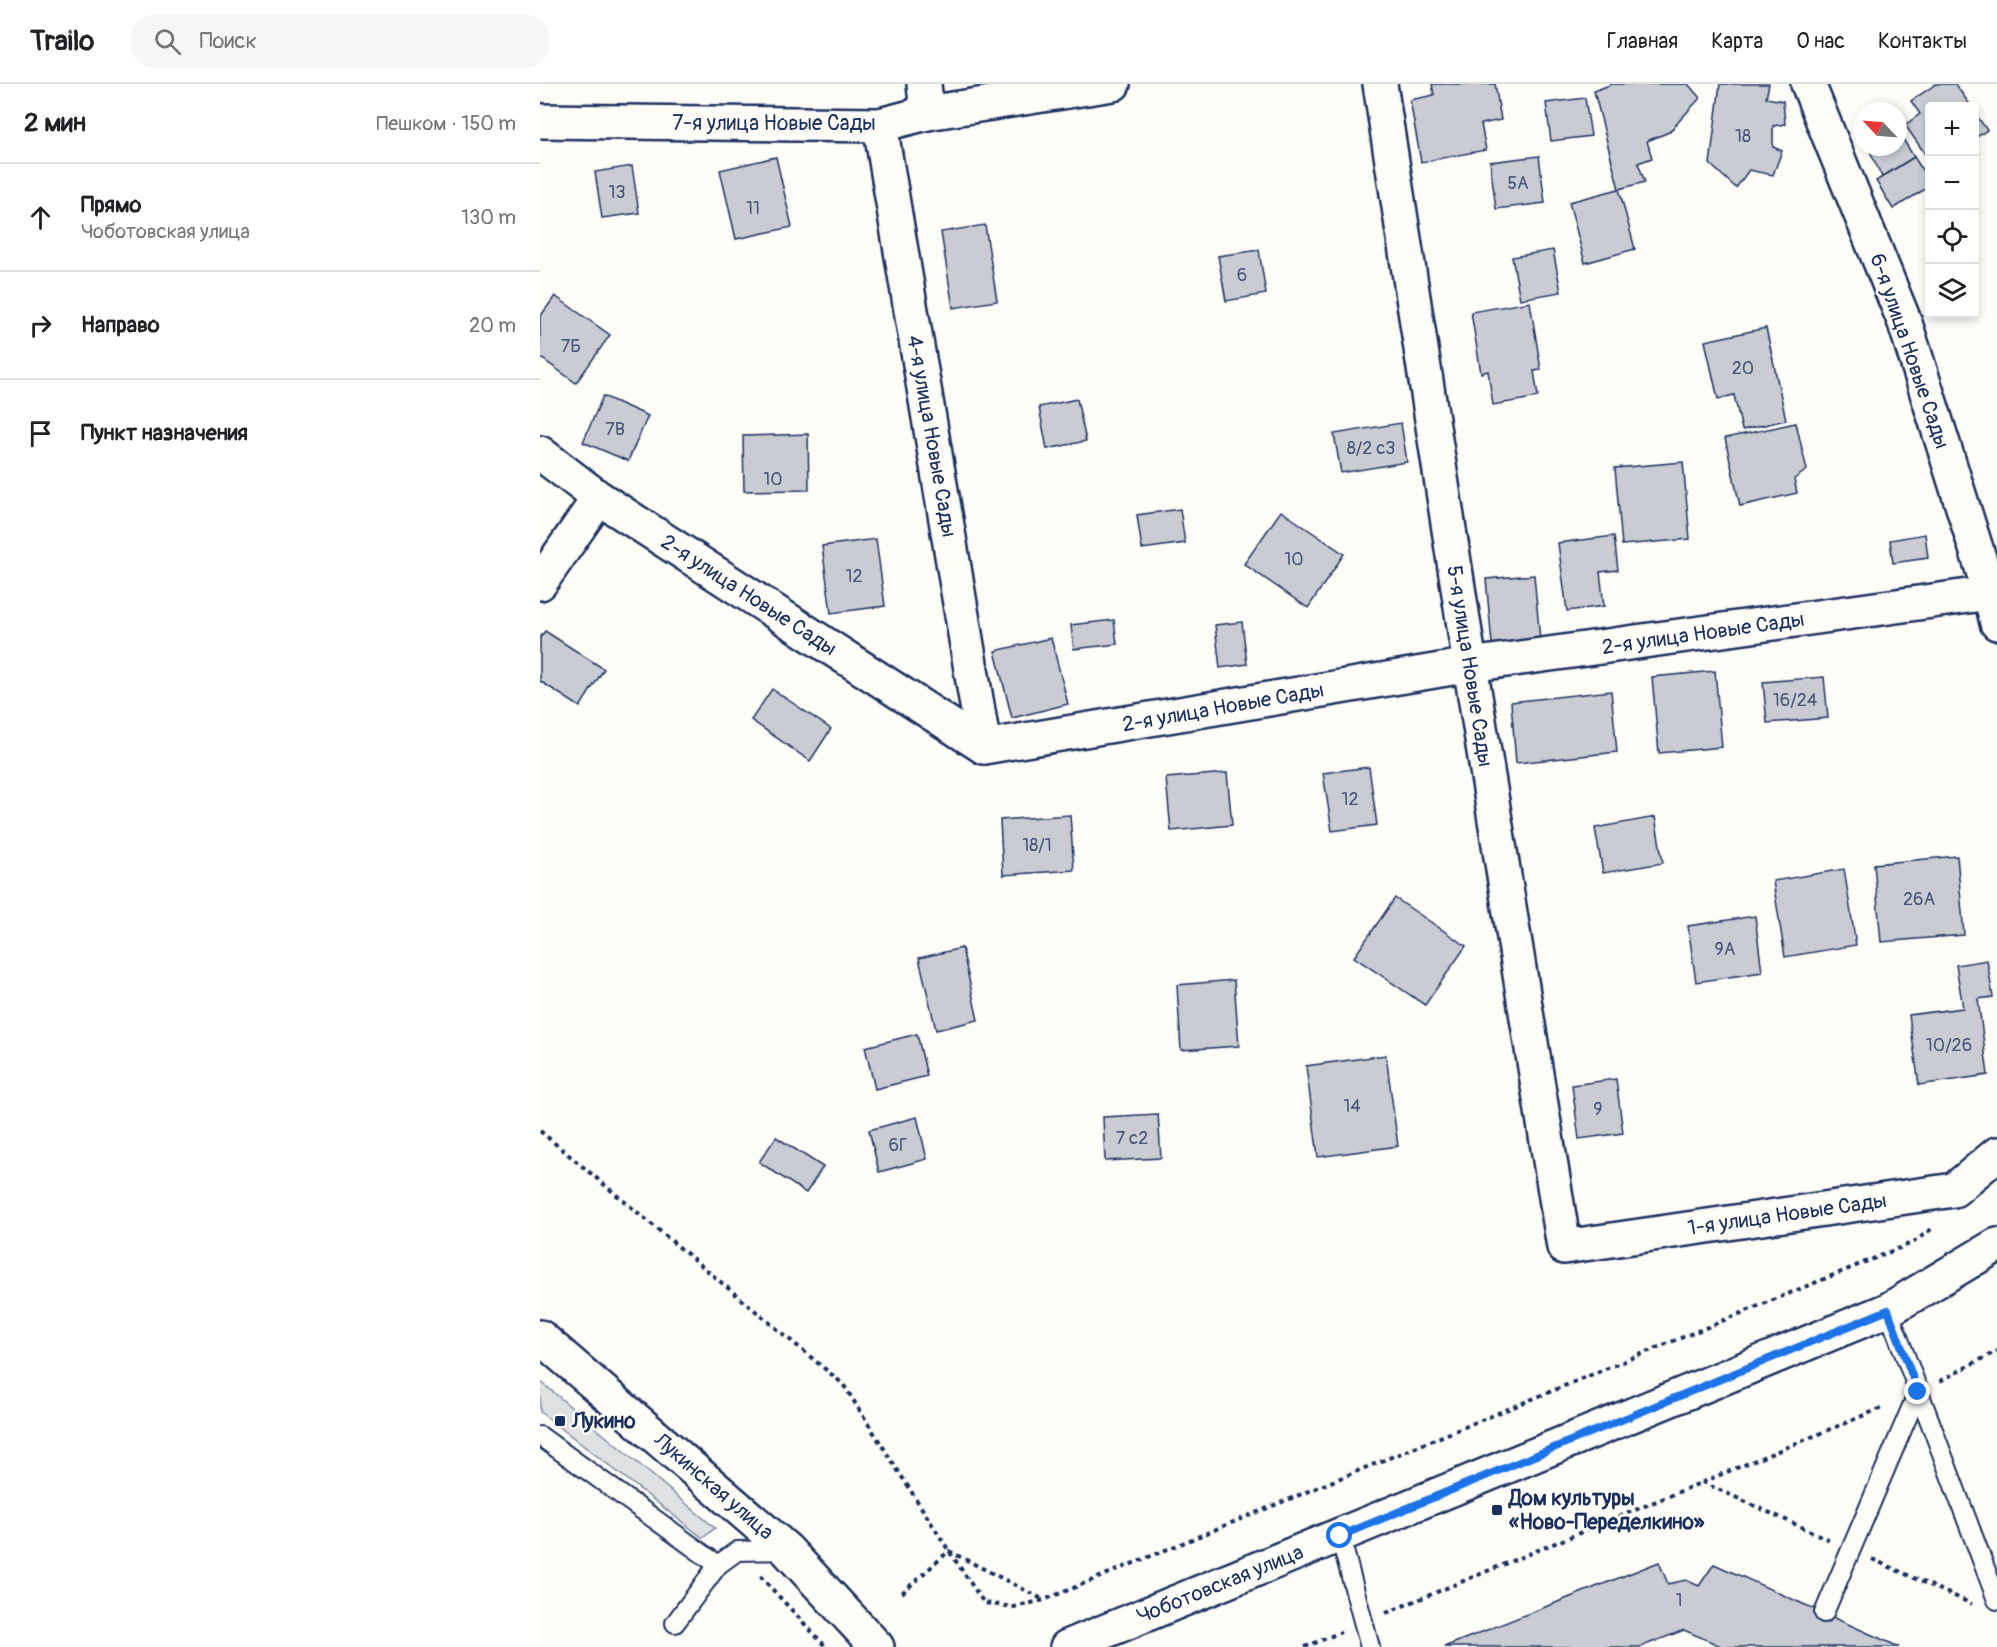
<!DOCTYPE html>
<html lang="ru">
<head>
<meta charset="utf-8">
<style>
	:root { --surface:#fff; --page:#f6f6f6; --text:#202124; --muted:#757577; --line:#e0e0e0 }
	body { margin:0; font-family:Pangolin,sans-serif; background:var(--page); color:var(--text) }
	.controls { position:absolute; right:18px; top:18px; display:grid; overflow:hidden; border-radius:6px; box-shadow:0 3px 9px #0003 }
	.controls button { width:54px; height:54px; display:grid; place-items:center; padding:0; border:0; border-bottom:2px solid var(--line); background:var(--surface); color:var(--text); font:30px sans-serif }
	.compass { position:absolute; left:1313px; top:18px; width:54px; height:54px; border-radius:50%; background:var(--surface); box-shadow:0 3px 9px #0003; rotate:296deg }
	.stop { position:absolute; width:18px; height:18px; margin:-14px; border:4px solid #1a73e8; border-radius:50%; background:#fff }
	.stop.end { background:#1a73e8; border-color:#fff; box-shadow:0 2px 6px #0008 }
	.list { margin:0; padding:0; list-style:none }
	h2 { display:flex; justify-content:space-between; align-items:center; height:78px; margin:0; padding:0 24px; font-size:26px }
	h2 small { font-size:20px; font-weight:400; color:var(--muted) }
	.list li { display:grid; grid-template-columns:39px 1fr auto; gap:18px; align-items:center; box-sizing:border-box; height:108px; padding:0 24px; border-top:2px solid var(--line) }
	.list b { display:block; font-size:22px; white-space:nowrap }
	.list p { margin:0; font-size:20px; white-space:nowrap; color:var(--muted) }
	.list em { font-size:20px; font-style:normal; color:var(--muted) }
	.icon { flex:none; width:33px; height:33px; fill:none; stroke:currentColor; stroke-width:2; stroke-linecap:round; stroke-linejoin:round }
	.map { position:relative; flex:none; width:1457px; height:1563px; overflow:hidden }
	header { display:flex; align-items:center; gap:36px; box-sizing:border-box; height:84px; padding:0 30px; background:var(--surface); border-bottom:2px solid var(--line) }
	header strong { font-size:28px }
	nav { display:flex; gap:33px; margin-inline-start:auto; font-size:21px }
	.search { width:420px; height:54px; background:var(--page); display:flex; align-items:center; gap:15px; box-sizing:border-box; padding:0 21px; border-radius:33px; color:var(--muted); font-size:22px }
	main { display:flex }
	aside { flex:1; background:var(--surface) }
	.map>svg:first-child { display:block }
	.green { fill:#e0e1e3; stroke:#7e88a0; stroke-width:1.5 }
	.building { fill:#c9ccd3; stroke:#1b2f5e; stroke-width:1.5 }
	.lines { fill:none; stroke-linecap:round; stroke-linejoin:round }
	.lane-casing { stroke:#1b2f5e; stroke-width:22 }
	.street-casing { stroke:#1b2f5e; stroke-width:38 }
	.secondary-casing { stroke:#1b2f5e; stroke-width:38 }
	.path { stroke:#1b2f5e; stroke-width:4; stroke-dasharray:4.5 4.5; stroke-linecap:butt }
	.lane { stroke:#fdfcf7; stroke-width:18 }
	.street { stroke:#fdfcf7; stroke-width:33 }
	.secondary { stroke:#fdfcf7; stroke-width:33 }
	.route { stroke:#1a73e8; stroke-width:8 }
	.poi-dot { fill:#1b2f5e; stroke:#fdfcf7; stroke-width:2 }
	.labels { text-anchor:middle; stroke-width:5; stroke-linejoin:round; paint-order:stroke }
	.number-label { font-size:18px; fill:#46567b }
	.street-label { font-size:21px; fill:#1b2f5e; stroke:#fdfcf7 }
	.poi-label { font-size:21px; font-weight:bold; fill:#1b2f5e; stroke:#fdfcf7; text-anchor:start }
</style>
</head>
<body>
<header>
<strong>Trailo</strong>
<div class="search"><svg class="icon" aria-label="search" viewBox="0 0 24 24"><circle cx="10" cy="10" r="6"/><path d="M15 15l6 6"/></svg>Поиск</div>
<nav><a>Главная</a><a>Карта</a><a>О нас</a><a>Контакты</a></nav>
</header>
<main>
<aside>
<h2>2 мин<small>Пешком · 150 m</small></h2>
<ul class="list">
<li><svg class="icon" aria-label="ahead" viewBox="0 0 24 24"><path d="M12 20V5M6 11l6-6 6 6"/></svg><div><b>Прямо</b><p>Чоботовская улица</p></div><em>130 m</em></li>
<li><svg class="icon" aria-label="right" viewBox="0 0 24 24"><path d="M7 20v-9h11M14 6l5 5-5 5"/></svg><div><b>Направо</b></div><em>20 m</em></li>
<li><svg class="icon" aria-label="arrive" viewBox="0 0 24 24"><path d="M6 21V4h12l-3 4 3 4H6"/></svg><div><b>Пункт назначения</b></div></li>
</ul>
</aside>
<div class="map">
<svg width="1457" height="1563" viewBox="0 0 1457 1563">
	<rect width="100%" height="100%" fill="#fdfcf7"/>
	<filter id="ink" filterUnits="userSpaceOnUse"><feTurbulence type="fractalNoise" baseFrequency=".0167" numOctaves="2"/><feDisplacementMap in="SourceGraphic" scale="12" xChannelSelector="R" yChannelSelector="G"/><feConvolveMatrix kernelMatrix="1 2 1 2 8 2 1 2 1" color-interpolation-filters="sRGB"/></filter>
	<g filter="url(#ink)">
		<polygon class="green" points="0,1297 175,1444 163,1454 0,1328"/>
		<g class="building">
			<polygon points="892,0 955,0 961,36 941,40 946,66 881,78 870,16 894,11"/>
			<polygon points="1072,0 1148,0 1160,14 1129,48 1107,57 1112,74 1098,79 1105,98 1079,105 1054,7"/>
			<polygon points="1180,0 1229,0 1226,14 1243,17 1245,40 1233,42 1233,63 1242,67 1233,91 1209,86 1196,104 1170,80"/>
			<polygon points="1396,0 1415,0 1431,22 1390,22 1390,77 1365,41 1380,30 1371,17"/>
			<polygon points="1045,14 1051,52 1011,57 1006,19"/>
			<polygon points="1434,28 1447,46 1434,55"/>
			<polygon points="1358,47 1374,73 1342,93 1328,63 1358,63"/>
			<polygon points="999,72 1005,119 956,125 950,78"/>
			<polygon points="236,73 252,143 196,155 180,86"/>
			<polygon points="1374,73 1390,98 1390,102 1353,125 1336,97"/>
			<polygon points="92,82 99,129 62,134 55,88"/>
			<polygon points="1079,105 1095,165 1045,179 1029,118"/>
			<polygon points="445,141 457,217 413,224 401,148"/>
			<polygon points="719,166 726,210 686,217 678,172"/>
			<polygon points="1013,166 1021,208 980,215 972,173"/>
			<polygon points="15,212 70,251 36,299 0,273 0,233"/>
			<polygon points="990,218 1001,286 994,287 998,313 953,321 948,287 941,289 931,228"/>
			<polygon points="1226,244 1246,336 1202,346 1194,311 1178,315 1165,257"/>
			<polygon points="63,312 108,332 88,377 43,358"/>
			<polygon points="537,315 546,357 507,365 499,323"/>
			<polygon points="861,339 867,378 801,389 794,350"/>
			<polygon points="1256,339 1267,386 1254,395 1257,409 1200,422 1185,354"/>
			<polygon points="268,350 269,406 204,407 203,352"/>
			<polygon points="1143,378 1150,455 1082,461 1075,384"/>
			<polygon points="640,425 645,459 602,465 597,431"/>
			<polygon points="741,427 804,470 768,524 704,480"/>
			<polygon points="1385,450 1388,474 1353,479 1350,456"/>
			<polygon points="1074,452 1078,486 1060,488 1064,522 1027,527 1018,459"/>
			<polygon points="336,455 345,522 291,529 282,462"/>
			<polygon points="994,491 1000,556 952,560 946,495"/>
			<polygon points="574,536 577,560 534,565 531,541"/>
			<polygon points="702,538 707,580 680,584 675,541"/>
			<polygon points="5,547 64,585 40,623 0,597 0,554"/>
			<polygon points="511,554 528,620 472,634 455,567"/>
			<polygon points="1175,587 1182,663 1119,669 1112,593"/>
			<polygon points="1284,593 1288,634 1227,639 1223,598"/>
			<polygon points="232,605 291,645 270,677 211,636"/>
			<polygon points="1071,607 1077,668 976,679 971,618"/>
			<polygon points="829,683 837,741 792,747 783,689"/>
			<polygon points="687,689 692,741 631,747 626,694"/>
			<polygon points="530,731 534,786 463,791 460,736"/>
			<polygon points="1115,733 1123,779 1063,789 1055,744"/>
			<polygon points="1417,772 1424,851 1341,858 1334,780"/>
			<polygon points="1304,785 1316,861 1245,873 1233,797"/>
			<polygon points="855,814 926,862 885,921 814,873"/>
			<polygon points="1215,832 1222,888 1156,898 1148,842"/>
			<polygon points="422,864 438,936 396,946 379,874"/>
			<polygon points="1447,876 1453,913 1438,915 1448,991 1379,1001 1369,931 1423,924 1416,881"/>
			<polygon points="694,896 699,962 641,966 637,901"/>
			<polygon points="377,950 387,992 335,1005 325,963"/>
			<polygon points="846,971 858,1062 778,1073 766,982"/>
			<polygon points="1076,995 1083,1049 1039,1055 1032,1001"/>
			<polygon points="618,1030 621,1074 565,1077 563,1033"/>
			<polygon points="377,1033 387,1075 339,1088 329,1046"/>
			<polygon points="236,1053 283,1083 266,1109 219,1078"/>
			<polygon points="1119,1478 1128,1500 1146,1496 1159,1502 1174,1480 1359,1563 1183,1563 1144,1546 1100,1563 904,1563"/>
		</g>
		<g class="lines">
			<g class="lane-casing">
				<g id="lane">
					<polyline points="1348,1226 1457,1516"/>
					<polyline points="0,1352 178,1481 197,1467 246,1466"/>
					<polyline points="800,1452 830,1563"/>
					<polyline points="1284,1529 1378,1308"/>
					<polyline points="135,1539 178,1481"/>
				</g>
			</g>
			<g class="street-casing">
				<g id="street">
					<polyline points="384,0 387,29"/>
					<polyline points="840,0 930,581 1024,1163 1414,1106 1457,1070"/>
					<polyline points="1268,0 1365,239 1450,509 1457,539"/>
					<polyline points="0,37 340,41 387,29 573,0"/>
					<polyline points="340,41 444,663"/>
					<polyline points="0,369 59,414 444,663 930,581 1450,509"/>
					<polyline points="0,499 59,414"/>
				</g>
			</g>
			<g class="secondary-casing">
				<g id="secondary">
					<polyline points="0,1253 247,1466 337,1563"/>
					<polyline points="527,1563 1348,1226 1457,1161"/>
				</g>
			</g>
			<g class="path">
				<polyline points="0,1047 303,1300 409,1467 444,1519 474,1523 504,1516 1374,1158 1394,1143"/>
				<polyline points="1400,1297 1457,1267"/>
				<polyline points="1162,1398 1290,1456"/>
				<polyline points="1332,1475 1432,1520"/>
				<polyline points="220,1492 286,1563"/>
				<polyline points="362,1509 409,1467 504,1516"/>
				<polyline points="846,1529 1344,1323"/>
				<polyline points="765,1563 801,1548"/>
			</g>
			<use href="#lane" class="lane"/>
			<use href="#street" class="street"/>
			<use href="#secondary" class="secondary"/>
		</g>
	</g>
	<g class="lines" filter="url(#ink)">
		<polyline class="route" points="800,1452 1348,1226 1378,1308"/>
	</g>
	<g class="poi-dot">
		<rect x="14" y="1331" width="12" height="12" rx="3"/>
		<rect x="951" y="1420" width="12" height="12" rx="3"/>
	</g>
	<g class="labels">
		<g class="number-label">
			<text x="1203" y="58">18</text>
			<text x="978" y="105">5А</text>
			<text x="77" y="114">13</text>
			<text x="213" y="130">11</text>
			<text x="702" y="197">6</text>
			<text x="31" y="268">7Б</text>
			<text x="1203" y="290">20</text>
			<text x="75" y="351">7В</text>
			<text x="831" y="370">8/2 с3</text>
			<text x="233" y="401">10</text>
			<text x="754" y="481">10</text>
			<text x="314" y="498">12</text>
			<text x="1255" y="622">16/24</text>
			<text x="810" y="721">12</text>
			<text x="497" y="767">18/1</text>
			<text x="1379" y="821">26А</text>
			<text x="1185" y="871">9А</text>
			<text x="1409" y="967">10/26</text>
			<text x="812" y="1028">14</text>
			<text x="1058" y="1031">9</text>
			<text x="592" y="1060">7 с2</text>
			<text x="358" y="1067">6Г</text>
			<text x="1139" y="1522">1</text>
		</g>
		<g class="street-label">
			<text x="234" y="46">7-я улица Новые Сады</text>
			<text transform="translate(1370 267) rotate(71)" y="7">6-я улица Новые Сады</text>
			<text transform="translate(392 352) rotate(80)" y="7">4-я улица Новые Сады</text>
			<text transform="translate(209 511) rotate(33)" y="7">2-я улица Новые Сады</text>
			<text transform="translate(1163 549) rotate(-8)" y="7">2-я улица Новые Сады</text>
			<text transform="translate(930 582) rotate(81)" y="7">5-я улица Новые Сады</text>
			<text transform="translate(683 623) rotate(-10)" y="7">2-я улица Новые Сады</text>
			<text transform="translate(1247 1130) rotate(-8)" y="7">1-я улица Новые Сады</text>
			<text transform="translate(174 1402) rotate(41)" y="7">Лукинская улица</text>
			<text transform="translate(680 1500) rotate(-22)" y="7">Чоботовская улица</text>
		</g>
		<g class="poi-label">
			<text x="32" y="1344">Лукино</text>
			<text x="969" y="1421">Дом культуры<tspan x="969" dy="24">«Ново-Переделкино»</tspan></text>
		</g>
	</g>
</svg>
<div class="controls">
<button>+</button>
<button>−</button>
<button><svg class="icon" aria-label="locate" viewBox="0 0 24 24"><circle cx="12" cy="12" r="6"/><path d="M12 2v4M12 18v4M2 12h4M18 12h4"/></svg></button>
<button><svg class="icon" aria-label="layers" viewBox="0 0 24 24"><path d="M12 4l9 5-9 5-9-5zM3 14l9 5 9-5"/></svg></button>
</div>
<svg class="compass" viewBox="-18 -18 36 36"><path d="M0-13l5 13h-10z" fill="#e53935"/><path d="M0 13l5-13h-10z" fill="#757577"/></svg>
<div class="stop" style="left:800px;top:1452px"></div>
<div class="stop end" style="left:1378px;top:1308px"></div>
</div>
</main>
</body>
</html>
